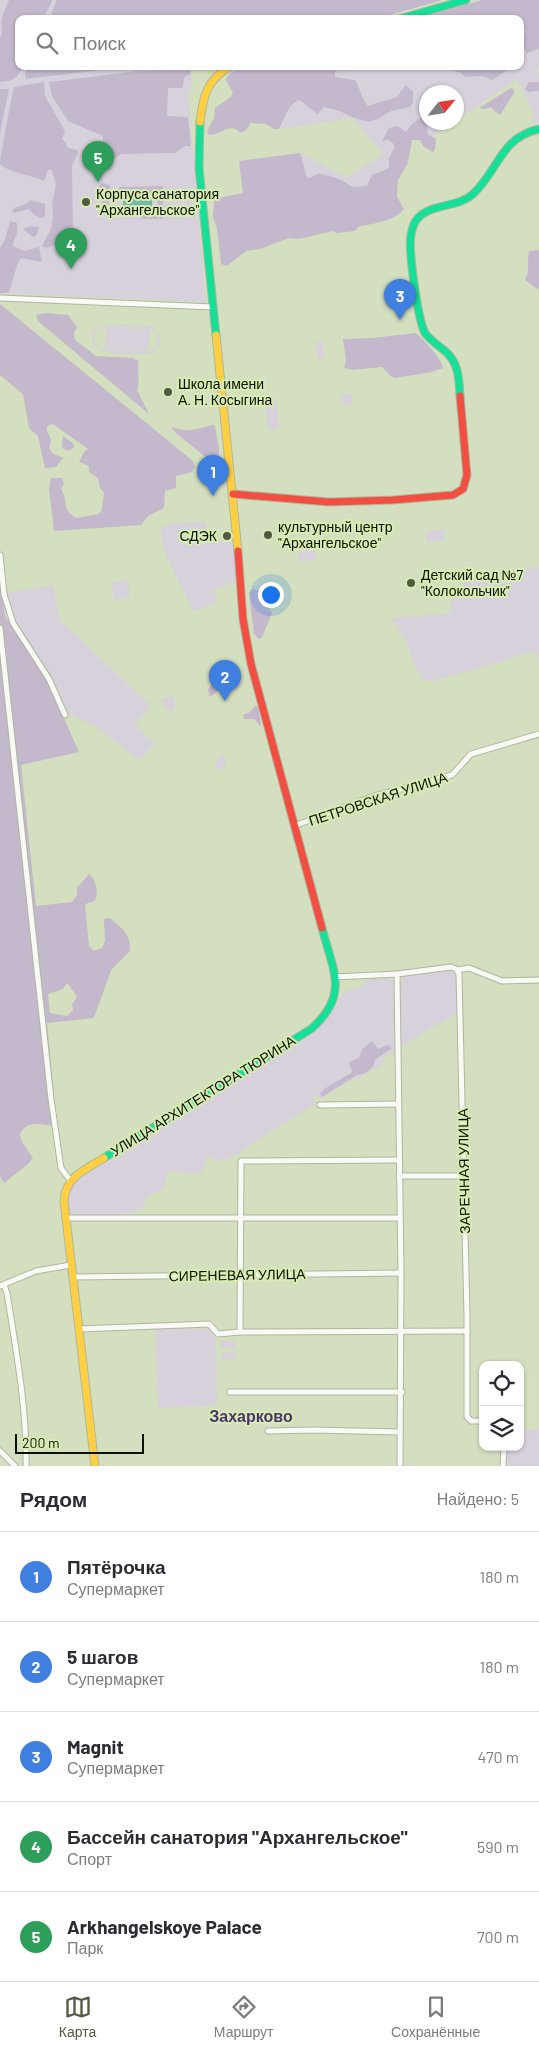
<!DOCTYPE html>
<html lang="ru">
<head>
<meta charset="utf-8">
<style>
	:root { --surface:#fff; --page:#f2f2f3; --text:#2b2b33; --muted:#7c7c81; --line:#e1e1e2; --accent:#515943 }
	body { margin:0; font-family:Barlow,sans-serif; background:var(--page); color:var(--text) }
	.controls { position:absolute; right:15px; bottom:15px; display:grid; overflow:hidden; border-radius:10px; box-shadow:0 1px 4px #0004 }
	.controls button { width:45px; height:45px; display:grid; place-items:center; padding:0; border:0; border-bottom:1px solid var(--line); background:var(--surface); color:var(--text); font:25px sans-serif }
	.compass { position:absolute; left:419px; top:85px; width:45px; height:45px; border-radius:50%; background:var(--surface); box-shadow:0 1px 4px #0004; rotate:60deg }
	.scale { position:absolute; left:15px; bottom:12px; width:129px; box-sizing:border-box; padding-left:5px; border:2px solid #0b1100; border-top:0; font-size:14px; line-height:18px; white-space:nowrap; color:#0b1100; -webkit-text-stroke:4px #d7ecb2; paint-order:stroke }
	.you { position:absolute; left:270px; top:594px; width:18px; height:18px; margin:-12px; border:4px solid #fff; border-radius:50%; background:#1a73e8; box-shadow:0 0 0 8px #1a73e833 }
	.badge { display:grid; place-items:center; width:32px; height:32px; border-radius:50%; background:var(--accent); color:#fff; font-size:16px; font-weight:700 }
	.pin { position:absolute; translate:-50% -41px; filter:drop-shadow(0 1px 2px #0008) }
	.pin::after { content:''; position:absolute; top:26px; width:18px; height:15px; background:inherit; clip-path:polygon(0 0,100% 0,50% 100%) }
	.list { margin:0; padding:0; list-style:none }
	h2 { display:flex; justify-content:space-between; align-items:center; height:65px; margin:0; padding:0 20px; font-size:21px }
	h2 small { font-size:16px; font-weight:400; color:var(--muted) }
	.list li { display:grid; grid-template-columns:32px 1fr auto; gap:15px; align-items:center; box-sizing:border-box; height:90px; padding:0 20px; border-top:1px solid var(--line) }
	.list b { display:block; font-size:19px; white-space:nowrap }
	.list p { margin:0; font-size:16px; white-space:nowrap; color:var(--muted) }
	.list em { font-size:16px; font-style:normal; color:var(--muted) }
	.icon { flex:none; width:28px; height:28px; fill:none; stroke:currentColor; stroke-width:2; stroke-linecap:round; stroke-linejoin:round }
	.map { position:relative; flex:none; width:539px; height:1466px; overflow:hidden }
	.search { position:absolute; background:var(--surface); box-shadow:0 1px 4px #0004; left:15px; right:15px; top:15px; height:55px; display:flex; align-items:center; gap:12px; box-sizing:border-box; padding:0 18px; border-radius:10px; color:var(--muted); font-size:19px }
	.sheet { height:515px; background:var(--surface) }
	nav { display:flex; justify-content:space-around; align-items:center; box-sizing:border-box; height:70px; border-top:1px solid var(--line); background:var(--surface); font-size:14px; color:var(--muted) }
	nav a { display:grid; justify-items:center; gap:2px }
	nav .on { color:var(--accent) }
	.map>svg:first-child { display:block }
	.green { fill:#d7d1dc; fill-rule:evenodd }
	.forest { fill:#c3b8cc; fill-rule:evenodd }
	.water { fill:#75bba9 }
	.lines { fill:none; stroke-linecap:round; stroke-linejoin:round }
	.street-casing { stroke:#aeb79e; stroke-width:7 }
	.fast-casing { stroke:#aeb79e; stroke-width:9 }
	.slow-casing { stroke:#aeb79e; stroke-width:9 }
	.jam-casing { stroke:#aeb79e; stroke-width:9 }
	.street { stroke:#f9faf5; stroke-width:5 }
	.fast { stroke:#16e098; stroke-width:7 }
	.slow { stroke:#ffcf43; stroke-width:7 }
	.jam { stroke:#f24e42; stroke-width:7 }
	.poi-dot { fill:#515943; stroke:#d7ecb2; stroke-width:2 }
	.labels { text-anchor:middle; stroke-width:4; stroke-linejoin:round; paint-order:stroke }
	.poi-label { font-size:14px; fill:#0b1100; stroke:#d7ecb2; text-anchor:start }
	.street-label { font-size:14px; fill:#0b1100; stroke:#d7ecb2 }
	.quarter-label { font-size:16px; font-weight:bold; fill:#4f336d; stroke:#d7ecb2 }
</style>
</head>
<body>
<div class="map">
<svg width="539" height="1466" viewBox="0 0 539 1466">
	<rect width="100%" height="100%" fill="#d4dfbf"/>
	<g class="green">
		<polygon points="0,0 442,0 376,19 19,19 19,66 192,66 191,93 188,93 206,302 0,293"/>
		<path d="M 520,27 L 526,31 L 532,52 L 539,49 L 539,64 L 537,71 L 539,72 L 539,82 L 531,82 L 530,91 L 539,91 L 539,123 L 533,123 L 532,117 L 535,115 L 517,79 L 457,120 L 456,92 L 426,92 L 426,118 L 423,116 L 412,124 L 406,133 L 398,126 L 387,135 L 383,141 L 388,140 L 394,144 L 394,148 L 389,158 L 389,169 C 376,171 372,175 367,186 L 353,187 L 339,179 L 319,173 L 310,178 L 307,177 L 300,153 L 347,178 L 383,154 L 353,118 L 279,129 C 285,119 287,105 299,100 C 306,103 310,110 318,113 L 324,107 L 340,111 L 349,116 L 378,119 L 391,111 L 410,107 L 397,97 L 369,106 C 362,100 360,88 355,80 L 335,77 L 335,72 L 340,66 L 451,66 L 465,77 L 482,76 L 492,80 L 514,66 L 520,66 Z"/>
		<polygon points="427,123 453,123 430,137 428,134"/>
		<path d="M 106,324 L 152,326 L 160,336 L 160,345 L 149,354 C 134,354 78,359 95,329 ZM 106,326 L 151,328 L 157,333 L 158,344 L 149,352 L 102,349 C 94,345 93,338 97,330 Z"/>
		<polygon points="106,327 150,329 148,351 105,348"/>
		<polygon points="322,341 324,358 318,359 315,342"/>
		<circle cx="347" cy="399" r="6"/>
		<polygon points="276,400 279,429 268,430 265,401"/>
		<polygon points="206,522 209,543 231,539 234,542 236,582 213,590 217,602 193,611 165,553 162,543 161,527 173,523"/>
		<polygon points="444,529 445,540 427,542 426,532"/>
		<polygon points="315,550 316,560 299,562 298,552"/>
		<polygon points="539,567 539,663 536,651 434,681 423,680 413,662 408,646 392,618 451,613 450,595 464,593 462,573"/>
		<polygon points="128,580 130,598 114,600 112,582"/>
		<polygon points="53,585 60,623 63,623 151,706 135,725 155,744 139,760 98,728 67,713 50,677 16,623 7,593"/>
		<polygon points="173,696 176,707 171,713 160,700"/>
		<polygon points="222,753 227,764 219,770 214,766"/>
		<polygon points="451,969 456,973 458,1012 400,1047 401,977"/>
		<path d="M 389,978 L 392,980 L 395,986 L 395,1051 L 382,1059 L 384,1063 L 356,1080 L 356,1077 L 321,1099 L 317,1094 L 313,1097 L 317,1103 L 242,1150 L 241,1153 L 227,1159 L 216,1161 L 208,1156 L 206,1157 C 205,1184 183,1169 169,1171 L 167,1175 L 164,1188 L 146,1198 L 144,1201 L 146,1205 C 139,1213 130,1210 123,1216 L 71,1216 C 66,1206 63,1192 73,1181 L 318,1027 L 336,1006 L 342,993 L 365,985 L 365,980 ZM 367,1045 L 378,1049 L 383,1046 L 389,1052 L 375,1060 C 373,1070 366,1074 357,1075 L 322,1097 L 352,1070 L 349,1065 L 350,1062 L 359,1058 L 364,1046 Z"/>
		<polygon points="155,1329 211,1329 213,1337 216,1337 217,1405 158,1408"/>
		<polygon points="220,1341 235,1341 235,1348 221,1348"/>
		<polygon points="236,1352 236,1359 221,1360 221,1353"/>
		<polygon points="539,1428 539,1466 505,1466 506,1447 520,1447 520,1432"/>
	</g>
	<g class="forest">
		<path d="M 9,0 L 52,0 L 44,19 L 19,19 L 19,66 L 23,66 C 17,79 14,81 0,82 L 0,38 L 2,32 C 0,15 4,14 9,0 Z"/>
		<polygon points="57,0 442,0 376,19 49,19"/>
		<path d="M 482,0 L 539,0 L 539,49 L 527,53 C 521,44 521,41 526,31 L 520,27 L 520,19 L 415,19 Z"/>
		<polygon points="28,66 132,66 26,79 25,73"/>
		<path d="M 248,66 L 340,66 L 335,72 L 335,77 L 355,80 C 360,88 362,100 368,106 L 397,97 L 406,85 L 413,92 L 413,103 L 410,107 L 391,111 L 378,119 L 368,122 L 349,116 L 340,111 L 324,107 L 318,114 C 310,110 306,103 299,100 C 287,105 285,119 279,129 L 274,129 L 266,124 L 251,123 L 245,131 L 240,133 C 231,121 220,135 209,135 L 207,131 L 214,118 L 215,108 L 231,97 L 233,93 L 226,80 C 228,71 239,69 248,66 Z"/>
		<polygon points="451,66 514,66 492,80 482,76 465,77 459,72 453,71"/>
		<polygon points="190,70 190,75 185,76 182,88 168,88 167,116 188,117 191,146 185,146 175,153 121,154 109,162 89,162 86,160 89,150 103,145 103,136 68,121 52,96 49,82 138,71"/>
		<path d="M 44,82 L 45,96 L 65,131 L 62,139 L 66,143 L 68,148 L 77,150 L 78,153 L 72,166 L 73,238 L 70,243 L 53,245 L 48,248 L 42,246 L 51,229 L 53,217 L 52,204 L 56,185 L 52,170 L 48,170 L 44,181 C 30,174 11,174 0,164 C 0,157 2,152 3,145 C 6,125 10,106 14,87 Z"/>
		<polygon points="531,82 539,82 539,91 528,92 525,89 528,83"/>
		<polygon points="511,88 514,90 514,93 501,114 498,114 491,107 484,109 479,108"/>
		<polygon points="0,89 9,89 0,133"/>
		<path d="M 424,115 L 426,118 L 428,134 L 436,139 L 435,149 L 433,152 L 424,147 L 420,140 L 412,140 L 408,163 L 398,180 L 397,197 L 404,209 C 393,222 374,223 358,227 L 355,231 L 337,233 L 333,231 L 299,239 L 289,238 L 260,249 L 246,251 L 227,266 L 221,264 L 217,228 L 213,217 L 214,199 L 243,193 L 239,161 L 300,153 L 307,177 L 310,178 L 319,173 L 339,179 L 353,187 L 367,186 L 372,175 L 389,168 L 389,158 L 394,148 L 394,144 L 388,140 L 382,141 L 389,128 L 398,126 L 406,132 L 412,124 Z"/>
		<polygon points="102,183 110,185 109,205 105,207 102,204 101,197 97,188"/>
		<polygon points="163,186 163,219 141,219 144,212 150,210 157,211 158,195 119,195 119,187"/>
		<path d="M 30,200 L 45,204 L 45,217 C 38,220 33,214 29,209 L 14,213 L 12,210 L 14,208 L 26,204 Z"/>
		<path d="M 10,221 L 17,223 C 19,235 14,237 13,246 L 24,251 L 39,247 L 42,262 L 21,258 L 17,265 L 9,293 L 0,293 L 0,248 L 5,240 Z"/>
		<polygon points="30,226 39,227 36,236 33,237 23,229"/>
		<path d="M 539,250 L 539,290 L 525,280 C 530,271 527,261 529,251 Z"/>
		<path d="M 0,304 L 193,461 L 195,467 L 192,472 L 176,476 L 176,488 L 165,491 L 164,508 L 148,516 L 141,525 L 54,531 L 49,489 L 51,478 L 62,478 L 64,484 L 61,489 C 70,504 59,506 76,518 L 99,514 L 102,509 L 104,493 L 100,488 L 98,478 L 89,472 L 89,466 L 79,462 L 84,452 L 88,449 L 53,424 L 47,426 L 47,432 C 51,438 52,441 49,448 L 52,453 L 63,458 L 56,467 L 45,468 L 38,436 L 29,428 L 23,394 L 0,375 Z"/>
		<path d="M 46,313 L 68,315 L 77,327 L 74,333 L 75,340 L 96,356 L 132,358 L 139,361 C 136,373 141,377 137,390 L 149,414 L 38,321 L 36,315 Z"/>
		<path d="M 415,333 C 423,338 442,359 443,368 L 431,372 L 395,378 L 391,376 L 382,367 L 353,370 L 344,368 L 346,360 L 343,339 L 373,338 Z"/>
		<path d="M 212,425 L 215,426 L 219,450 L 219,467 L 216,467 C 202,452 186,443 172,429 L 173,427 C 184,433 201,429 212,425 Z"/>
		<polygon points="63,436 73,443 74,448 67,451 62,447"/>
		<path d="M 0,569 L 5,616 L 47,680 L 79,752 L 21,765 L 36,906 L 72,902 L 77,895 L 77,888 L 89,874 C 96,880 99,892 95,901 L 85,904 L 89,946 L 94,951 L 102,948 L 105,941 L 104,919 L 110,918 C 122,929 131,933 130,951 L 111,970 L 94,1018 L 47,1023 L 57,1127 C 43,1125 28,1119 20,1134 L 22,1142 L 33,1158 L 28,1164 L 4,1183 L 0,1176 ZM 66,984 L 69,985 L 77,997 L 72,1004 L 73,1010 L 67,1016 L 50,1013 L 48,994 L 63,989 Z"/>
		<polygon points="254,589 268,593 269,599 267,605 272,613 262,637 259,639 254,634 249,593 251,590"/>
		<polygon points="220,677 224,686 210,697 208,689"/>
		<polygon points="255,706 258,707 261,724 260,726 254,719 244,719 243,715 250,712"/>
		<path d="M 372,1041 L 378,1049 L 387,1045 L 390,1046 L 391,1049 L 375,1060 C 373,1070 366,1074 357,1075 L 322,1097 L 320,1093 L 326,1088 L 351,1073 L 352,1070 L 349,1065 L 350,1062 L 359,1058 L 362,1049 Z"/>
	</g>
	<rect class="water" x="123" y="199" width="29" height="8"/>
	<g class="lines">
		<g class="street-casing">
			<g id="street">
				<polyline points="0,298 213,307"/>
				<polyline points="0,555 4,594 13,623 49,679 65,715"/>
				<polyline points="0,628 51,1099 61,1168 70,1180"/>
				<polyline points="294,826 371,797 452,775 471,754 539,734"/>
				<polyline points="457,970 469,968 502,981 539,980"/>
				<polyline points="397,974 451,967 456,969 459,974 467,1316 467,1417 471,1421 483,1421"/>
				<polyline points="334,977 397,974 401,1273 400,1466"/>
				<polyline points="320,1105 398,1104"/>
				<polyline points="399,1176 464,1176"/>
				<polyline points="65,1218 400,1218"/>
				<polyline points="72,1277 401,1273"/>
				<path d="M 4,1285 L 7,1293 C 16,1350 27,1408 26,1466"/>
				<polyline points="0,1286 36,1271 71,1265"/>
				<polyline points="79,1329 209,1324 218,1334 240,1332 467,1331"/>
				<polyline points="240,1332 241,1161 399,1160"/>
				<polyline points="230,1392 402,1392"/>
				<polyline points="268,1431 313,1430 400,1432"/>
				<polyline points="0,1451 15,1466"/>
				<polyline points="503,1466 504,1447"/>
			</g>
		</g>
		<g class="fast-casing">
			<g id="fast">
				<polyline points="399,19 466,0"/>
				<polyline points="200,122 199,168 216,335"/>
				<path d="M 460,396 C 459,379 459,363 445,351 C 438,345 430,340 425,333 C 418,320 408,250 411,235 C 412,229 414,222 418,218 C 432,203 458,208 473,194 C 499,170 500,138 539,129"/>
				<path d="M 104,1158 L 311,1029 C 350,995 333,971 322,928"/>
			</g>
		</g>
		<g class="slow-casing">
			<g id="slow">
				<path d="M 200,122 C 203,96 207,79 231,66"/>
				<polyline points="216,335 238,551"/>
				<path d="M 95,1466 L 64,1201 C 65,1177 86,1169 104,1158"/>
			</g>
		</g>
		<g class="jam-casing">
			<g id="jam">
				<polyline points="233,494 329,502 393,500 453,495 463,489 467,475 460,396"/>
				<polyline points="238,551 243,619 251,664 322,928"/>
			</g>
		</g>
		<use href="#street" class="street"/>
		<use href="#fast" class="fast"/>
		<use href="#slow" class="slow"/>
		<use href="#jam" class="jam"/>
	</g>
	<g class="poi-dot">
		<circle cx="86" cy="202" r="5"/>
		<circle cx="168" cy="392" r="5"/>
		<circle cx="268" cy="535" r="5"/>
		<circle cx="227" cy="536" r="5"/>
		<circle cx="411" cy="583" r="5"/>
	</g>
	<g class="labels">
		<g class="poi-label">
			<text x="96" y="199">Корпуса санатория<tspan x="96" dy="16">"Архангельское"</tspan></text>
			<text x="178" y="389">Школа имени<tspan x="178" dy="16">А. Н. Косыгина</tspan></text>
			<text x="278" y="532">культурный центр<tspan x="278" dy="16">"Архангельское"</tspan></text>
			<text x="217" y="541" text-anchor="end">СДЭК</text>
			<text x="421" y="580">Детский сад №7<tspan x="421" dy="16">"Колокольчик"</tspan></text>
		</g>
		<g class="street-label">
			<text transform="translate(378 799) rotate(-18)" y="5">ПЕТРОВСКАЯ УЛИЦА</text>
			<text transform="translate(203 1096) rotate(-32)" y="5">УЛИЦА АРХИТЕКТОРА ТЮРИНА</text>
			<text transform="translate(464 1171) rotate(-91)" y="5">ЗАРЕЧНАЯ УЛИЦА</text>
			<text transform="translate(237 1275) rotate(-1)" y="5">СИРЕНЕВАЯ УЛИЦА</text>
		</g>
		<g class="quarter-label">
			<text x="251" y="1422">Захарково</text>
		</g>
	</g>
</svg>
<div class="controls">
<button><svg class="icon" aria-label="locate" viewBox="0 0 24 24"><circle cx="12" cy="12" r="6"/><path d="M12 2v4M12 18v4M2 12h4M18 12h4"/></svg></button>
<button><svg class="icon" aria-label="layers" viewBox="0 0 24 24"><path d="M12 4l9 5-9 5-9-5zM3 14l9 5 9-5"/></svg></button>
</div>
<svg class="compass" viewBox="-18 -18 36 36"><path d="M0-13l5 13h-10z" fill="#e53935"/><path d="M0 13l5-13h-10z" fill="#7c7c81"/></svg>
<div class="scale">200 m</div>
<div class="you"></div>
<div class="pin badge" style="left:213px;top:496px;background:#3f7fe0">1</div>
<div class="pin badge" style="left:225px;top:701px;background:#3f7fe0">2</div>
<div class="pin badge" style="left:400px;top:320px;background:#3f7fe0">3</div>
<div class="pin badge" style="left:71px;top:269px;background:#2e9e5b">4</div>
<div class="pin badge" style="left:98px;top:182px;background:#2e9e5b">5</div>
<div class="search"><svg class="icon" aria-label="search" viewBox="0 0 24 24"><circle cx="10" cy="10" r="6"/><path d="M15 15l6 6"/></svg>Поиск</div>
</div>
<section class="sheet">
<h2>Рядом<small>Найдено: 5</small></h2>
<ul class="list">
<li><span class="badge" style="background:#3f7fe0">1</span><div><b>Пятёрочка</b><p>Супермаркет</p></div><em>180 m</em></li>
<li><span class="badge" style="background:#3f7fe0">2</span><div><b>5 шагов</b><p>Супермаркет</p></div><em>180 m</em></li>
<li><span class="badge" style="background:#3f7fe0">3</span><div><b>Magnit</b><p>Супермаркет</p></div><em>470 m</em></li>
<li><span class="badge" style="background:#2e9e5b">4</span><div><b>Бассейн санатория &quot;Архангельское&quot;</b><p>Спорт</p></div><em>590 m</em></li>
<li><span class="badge" style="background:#2e9e5b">5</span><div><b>Arkhangelskoye Palace</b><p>Парк</p></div><em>700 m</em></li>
</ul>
</section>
<nav>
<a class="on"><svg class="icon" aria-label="map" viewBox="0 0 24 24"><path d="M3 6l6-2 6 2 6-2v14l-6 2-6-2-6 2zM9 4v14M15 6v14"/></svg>Карта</a>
<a><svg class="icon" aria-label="directions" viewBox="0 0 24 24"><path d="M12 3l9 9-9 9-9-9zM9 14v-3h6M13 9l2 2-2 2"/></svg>Маршрут</a>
<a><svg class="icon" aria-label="saved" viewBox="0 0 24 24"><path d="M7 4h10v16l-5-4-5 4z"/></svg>Сохранённые</a>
</nav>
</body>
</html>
